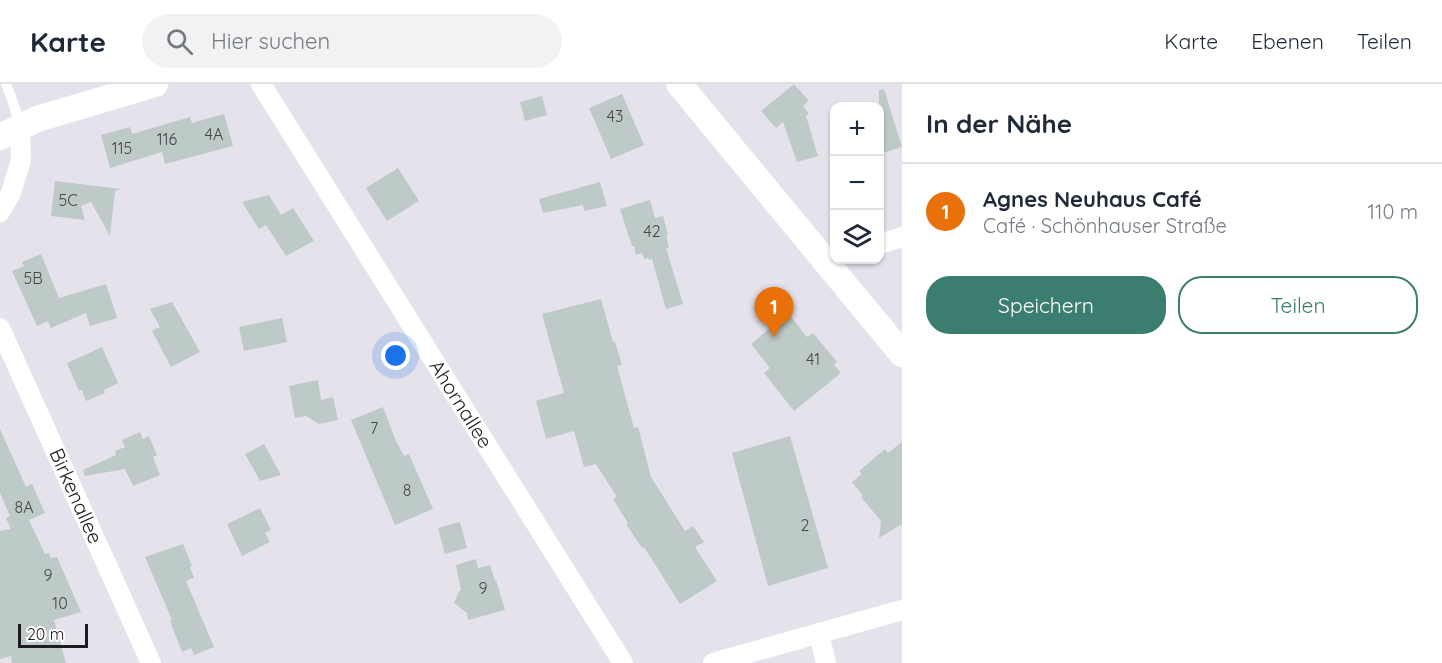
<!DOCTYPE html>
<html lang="de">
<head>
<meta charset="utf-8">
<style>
	:root { --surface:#fff; --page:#f2f2f3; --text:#1f2937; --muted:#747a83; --line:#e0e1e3; --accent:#3b7d6e }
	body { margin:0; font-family:Quicksand,sans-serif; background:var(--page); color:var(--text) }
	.controls { position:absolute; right:18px; top:18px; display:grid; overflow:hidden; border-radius:12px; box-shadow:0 2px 4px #0004 }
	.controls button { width:54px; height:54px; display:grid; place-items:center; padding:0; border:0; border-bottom:2px solid var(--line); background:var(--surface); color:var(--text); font:30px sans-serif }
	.scale { position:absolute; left:18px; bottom:15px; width:70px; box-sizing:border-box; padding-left:6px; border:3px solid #1d1b1f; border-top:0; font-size:16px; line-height:21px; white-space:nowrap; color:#1d1b1f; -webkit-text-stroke:4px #fff; paint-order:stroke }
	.you { position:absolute; left:396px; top:272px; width:21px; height:21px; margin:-15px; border:4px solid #fff; border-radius:50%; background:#1a73e8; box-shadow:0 0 0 9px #1a73e833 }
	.badge { display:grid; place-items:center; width:39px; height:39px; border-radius:50%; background:var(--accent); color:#fff; font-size:20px; font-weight:700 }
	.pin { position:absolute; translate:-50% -50px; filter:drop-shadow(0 2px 3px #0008) }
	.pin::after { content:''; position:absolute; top:32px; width:21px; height:18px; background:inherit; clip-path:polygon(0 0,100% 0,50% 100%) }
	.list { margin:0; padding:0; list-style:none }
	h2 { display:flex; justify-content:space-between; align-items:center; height:78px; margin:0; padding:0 24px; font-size:26px }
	h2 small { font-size:20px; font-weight:400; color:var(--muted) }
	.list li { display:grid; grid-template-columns:39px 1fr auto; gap:18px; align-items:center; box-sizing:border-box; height:96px; padding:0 24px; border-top:2px solid var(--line) }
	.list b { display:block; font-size:22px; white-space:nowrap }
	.list p { margin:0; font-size:20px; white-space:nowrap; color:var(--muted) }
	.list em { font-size:20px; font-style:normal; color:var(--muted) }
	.actions { display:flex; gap:12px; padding:18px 24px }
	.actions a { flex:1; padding:14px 0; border:2px solid var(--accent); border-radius:24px; text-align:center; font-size:21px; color:var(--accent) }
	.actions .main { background:var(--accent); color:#fff }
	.icon { flex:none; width:33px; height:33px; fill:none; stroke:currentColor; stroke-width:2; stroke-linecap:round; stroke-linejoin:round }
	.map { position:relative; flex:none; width:902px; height:579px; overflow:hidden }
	header { display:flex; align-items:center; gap:36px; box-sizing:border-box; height:84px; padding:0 30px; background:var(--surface); border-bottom:2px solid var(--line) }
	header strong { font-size:28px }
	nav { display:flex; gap:33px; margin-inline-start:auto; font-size:21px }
	.search { width:420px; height:54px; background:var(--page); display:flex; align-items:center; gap:15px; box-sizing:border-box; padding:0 21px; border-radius:33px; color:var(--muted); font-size:22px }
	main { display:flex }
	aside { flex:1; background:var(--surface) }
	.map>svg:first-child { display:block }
	.building { fill:#becac7 }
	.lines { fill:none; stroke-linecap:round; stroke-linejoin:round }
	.service { stroke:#fff; stroke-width:10 }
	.minor { stroke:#fff; stroke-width:20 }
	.tertiary { stroke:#fff; stroke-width:26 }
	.labels { text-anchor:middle; stroke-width:5; stroke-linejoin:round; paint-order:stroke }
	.number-label { font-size:16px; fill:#454749 }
	.street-label { font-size:20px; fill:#1d1b1f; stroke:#fff }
</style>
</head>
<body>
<header>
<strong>Karte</strong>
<div class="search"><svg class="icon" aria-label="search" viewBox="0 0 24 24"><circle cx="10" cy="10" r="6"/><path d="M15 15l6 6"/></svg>Hier suchen</div>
<nav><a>Karte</a><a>Ebenen</a><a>Teilen</a></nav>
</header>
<main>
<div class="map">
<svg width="902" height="579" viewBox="0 0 902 579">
	<rect width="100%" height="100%" fill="#e6e2ec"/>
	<g class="building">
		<polygon points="794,0 809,17 803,22 809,30 806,32 818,72 797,78 783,38 776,44 761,27"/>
		<polygon points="884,5 902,63 879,70 879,6"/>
		<polygon points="622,10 644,61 611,75 589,24"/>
		<polygon points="542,12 547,31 525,37 520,18"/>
		<polygon points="224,30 233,62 165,80 162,68 110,84 101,51 130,43 132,50 190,33 192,39"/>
		<polygon points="398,84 419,117 387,137 366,104"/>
		<polygon points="55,97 121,105 115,107 110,152 91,118 81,122 85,136 51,132"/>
		<polygon points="600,98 607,122 584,127 583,121 543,129 539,115"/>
		<polygon points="269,111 281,131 293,124 314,157 286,172 266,141 259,145 242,118"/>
		<polygon points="650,116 655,134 663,132 668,151 666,151 669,164 666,164 683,220 666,225 652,175 649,176 648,174 644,175 642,169 636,171 634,162 632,162 620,125"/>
		<polygon points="41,170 59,214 106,200 117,234 90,242 86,229 51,244 48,237 37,242 12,187 24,182 22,178"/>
		<polygon points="601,215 613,258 615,258 622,281 617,282 634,344 638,343 651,393 685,447 693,442 704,458 695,463 717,497 680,520 644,463 642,464 626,440 628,439 613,415 617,413 596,380 584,383 574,347 546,355 536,317 564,309 542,230"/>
		<polygon points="172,218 200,268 171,283 152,247 160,243 150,225"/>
		<polygon points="788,229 807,253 813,249 837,278 834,281 841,289 794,327 764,289 770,284 751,260"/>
		<polygon points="282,234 287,258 244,267 239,243"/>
		<polygon points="102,263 118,299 104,306 105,309 86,317 82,306 79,307 67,279"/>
		<polygon points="318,296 321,316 333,313 338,336 319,340 306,332 295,334 289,302"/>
		<polygon points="383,323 396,357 404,372 409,370 433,425 395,441 351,336"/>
		<polygon points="0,345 26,403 32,400 45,429 29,436 45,470 49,469 51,474 57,473 81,528 54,536 66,579 12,579 11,572 0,575 0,447 11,445 6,434 10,432 0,409"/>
		<polygon points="140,348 143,355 149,352 157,371 153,373 160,391 133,402 125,385 85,392 83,386 116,371 115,367 125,363 122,356"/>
		<polygon points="790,352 828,484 768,502 732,369"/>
		<polygon points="902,358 902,440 879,454 881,437 861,413 863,412 852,398 862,390 859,387 885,365 888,369"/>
		<polygon points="264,360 281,391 260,397 245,370"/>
		<polygon points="260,424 271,446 265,449 270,458 242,472 227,440"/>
		<polygon points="460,438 467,464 445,470 438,444"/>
		<polygon points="183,460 192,482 190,483 194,494 186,497 214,563 194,571 191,564 182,568 170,537 172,536 145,473"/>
		<polygon points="476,475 478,484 490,481 495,497 496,496 505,526 468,536 467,529 454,519 459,507 461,507 456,481"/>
	</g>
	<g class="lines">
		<polyline class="service" points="6,0 13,18 20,42"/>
		<g class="minor">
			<polyline points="261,0 623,579"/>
			<polyline points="0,128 11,109 21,76 20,43"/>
			<polyline points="880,160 902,153"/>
			<polyline points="0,244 151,579"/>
			<polyline points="819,549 826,579"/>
			<polyline points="713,579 902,526"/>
		</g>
		<g class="tertiary">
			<polyline points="679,0 902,270"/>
			<polyline points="0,53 37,35 155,0"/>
		</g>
	</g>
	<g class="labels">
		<g class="number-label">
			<text x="615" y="38">43</text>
			<text x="214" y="56">4A</text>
			<text x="167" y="61">116</text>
			<text x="122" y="70">115</text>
			<text x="68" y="122">5C</text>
			<text x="652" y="153">42</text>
			<text x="33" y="200">5B</text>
			<text x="813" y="281">41</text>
			<text x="374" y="350">7</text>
			<text x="407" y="412">8</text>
			<text x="24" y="429">8A</text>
			<text x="805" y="447">2</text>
			<text x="48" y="497">9</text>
			<text x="483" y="510">9</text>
			<text x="60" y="525">10</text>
		</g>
		<g class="street-label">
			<text transform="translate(461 320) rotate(58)" y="7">Ahornallee</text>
			<text transform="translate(76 412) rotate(66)" y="7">Birkenallee</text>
		</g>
	</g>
</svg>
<div class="controls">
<button>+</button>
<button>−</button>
<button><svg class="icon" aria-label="layers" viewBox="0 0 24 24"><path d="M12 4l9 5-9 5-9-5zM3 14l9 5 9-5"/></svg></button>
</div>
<div class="scale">20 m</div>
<div class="you"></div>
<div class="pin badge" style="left:774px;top:253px;background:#e8710a">1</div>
</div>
<aside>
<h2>In der Nähe<small></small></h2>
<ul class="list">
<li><span class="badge" style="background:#e8710a">1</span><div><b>Agnes Neuhaus Café</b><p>Café · Schönhauser Straße</p></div><em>110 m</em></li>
</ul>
<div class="actions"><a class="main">Speichern</a><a>Teilen</a></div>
</aside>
</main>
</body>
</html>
